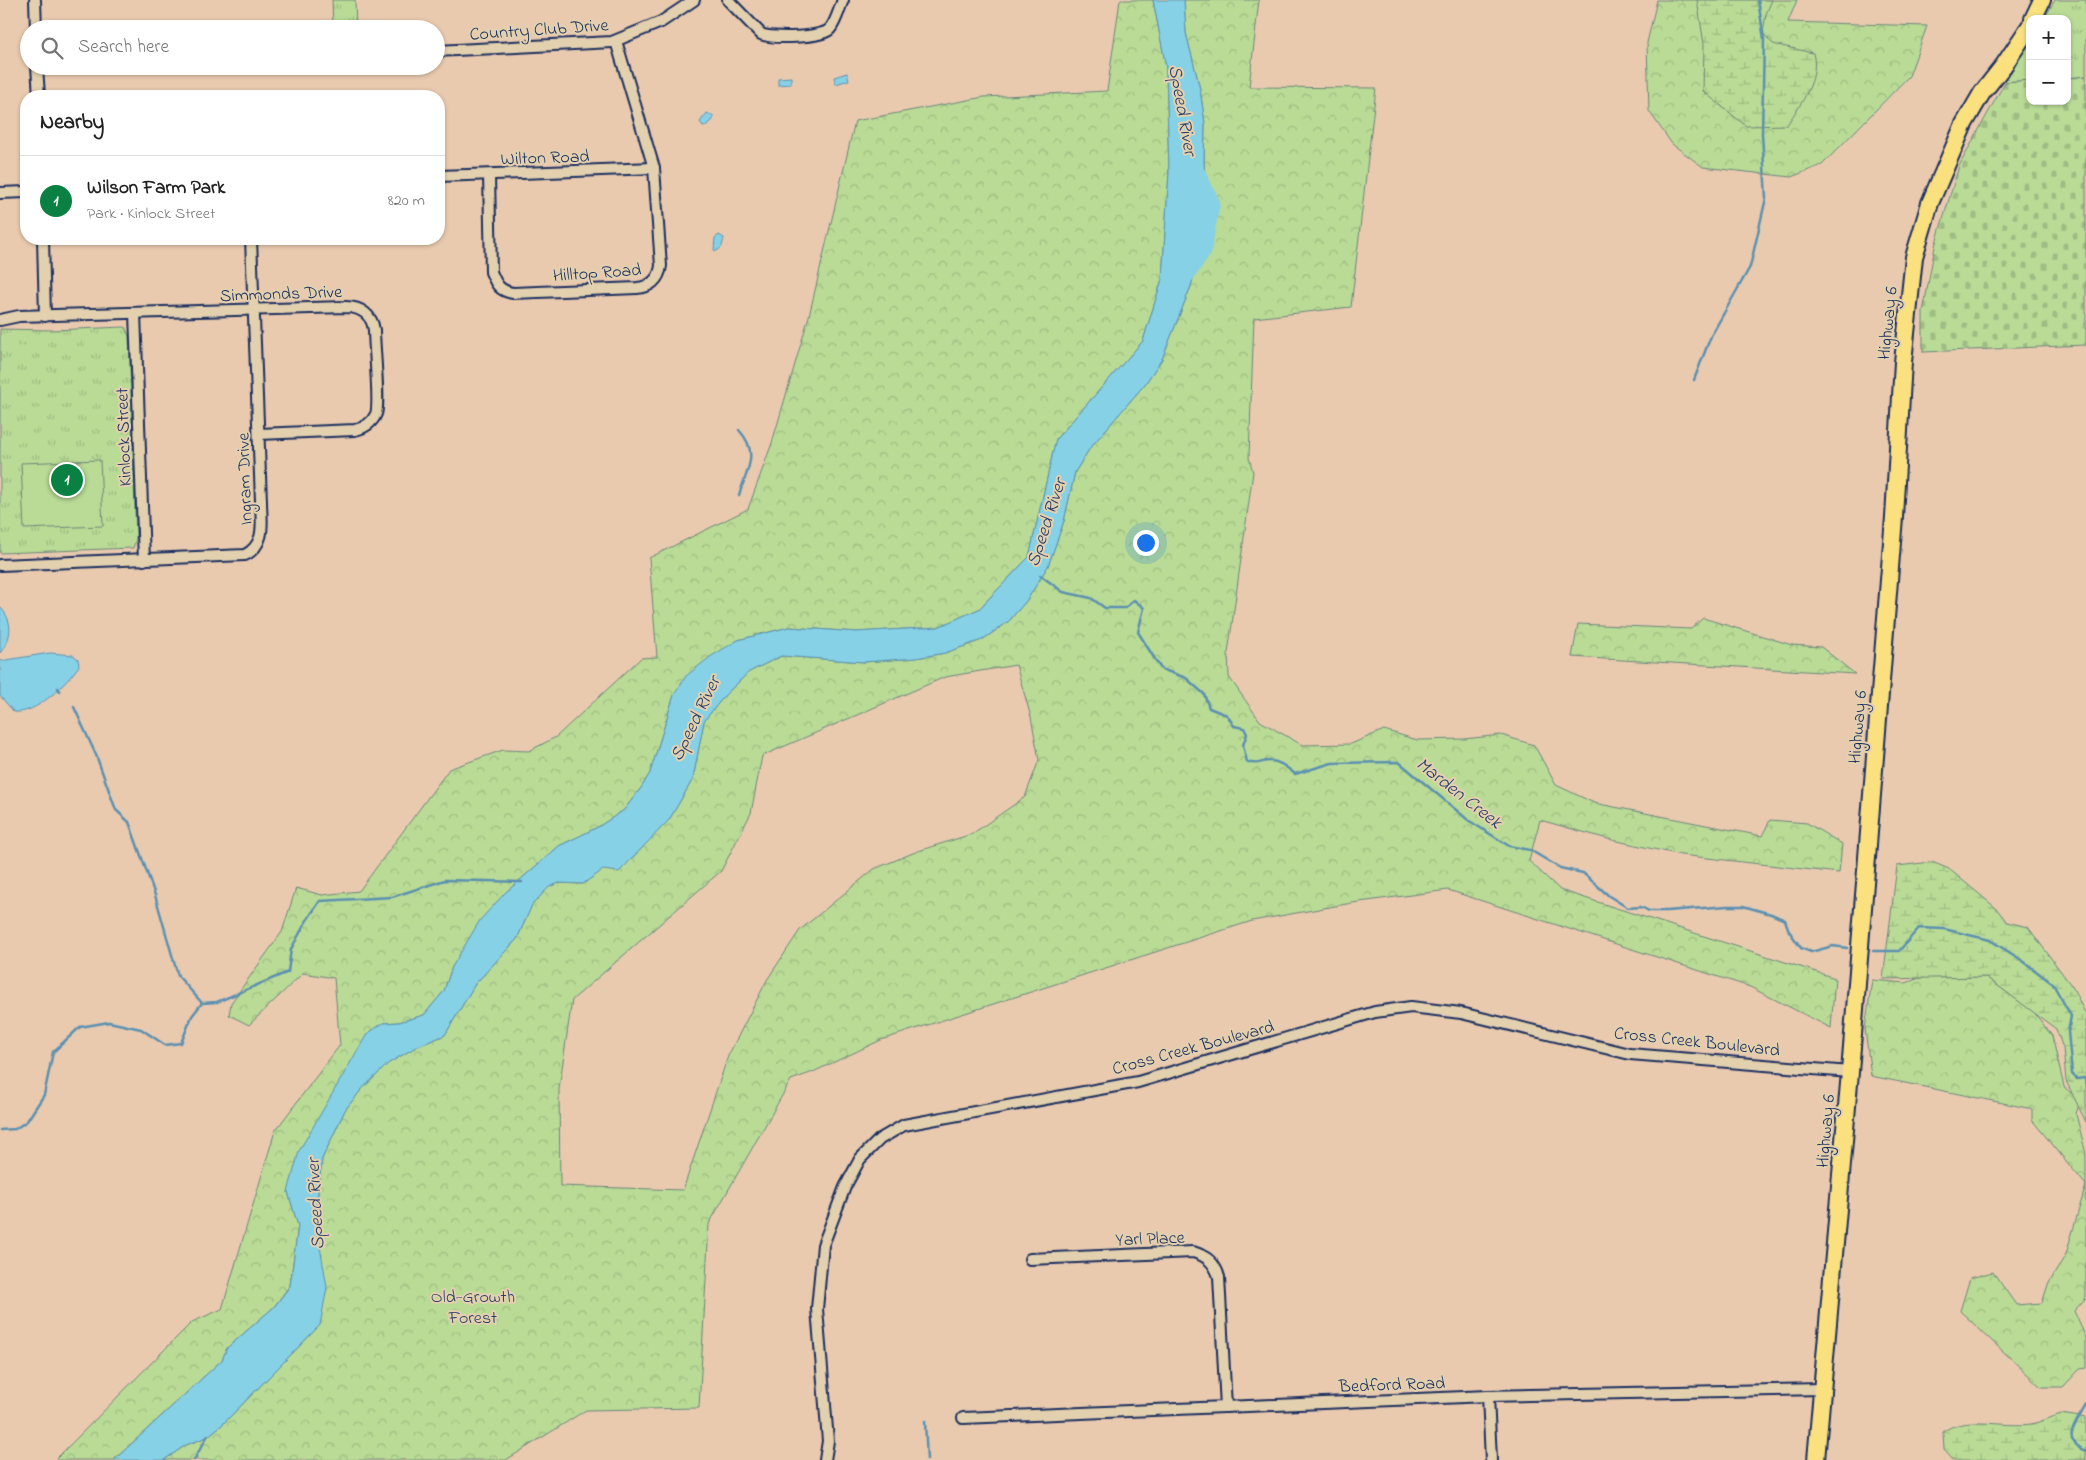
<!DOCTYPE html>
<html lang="en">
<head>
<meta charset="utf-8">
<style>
	:root { --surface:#fff; --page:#f6f6f6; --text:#222; --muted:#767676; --line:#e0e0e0; --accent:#0b8043 }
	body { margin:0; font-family:"Indie Flower",sans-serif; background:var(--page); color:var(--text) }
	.controls { position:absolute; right:15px; top:15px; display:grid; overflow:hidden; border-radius:10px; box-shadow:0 1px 4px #0004 }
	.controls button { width:45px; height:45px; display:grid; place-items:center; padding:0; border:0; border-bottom:1px solid var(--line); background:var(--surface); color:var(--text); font:25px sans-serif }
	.you { position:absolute; left:1145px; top:542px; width:18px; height:18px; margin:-12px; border:4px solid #fff; border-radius:50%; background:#1a73e8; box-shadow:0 0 0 8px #1a73e833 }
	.badge { display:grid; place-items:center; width:32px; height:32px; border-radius:50%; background:var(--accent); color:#fff; font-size:16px; font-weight:700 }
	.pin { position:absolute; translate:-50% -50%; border:2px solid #fff; box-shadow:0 1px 5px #0006 }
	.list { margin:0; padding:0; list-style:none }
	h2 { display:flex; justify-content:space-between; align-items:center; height:65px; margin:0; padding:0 20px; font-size:21px }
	h2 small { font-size:16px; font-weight:400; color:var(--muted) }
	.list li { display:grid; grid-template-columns:32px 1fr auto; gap:15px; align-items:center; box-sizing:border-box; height:90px; padding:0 20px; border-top:1px solid var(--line) }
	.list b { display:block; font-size:19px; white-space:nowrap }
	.list p { margin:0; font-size:16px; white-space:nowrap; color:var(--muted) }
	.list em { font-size:16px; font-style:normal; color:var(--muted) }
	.icon { flex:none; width:28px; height:28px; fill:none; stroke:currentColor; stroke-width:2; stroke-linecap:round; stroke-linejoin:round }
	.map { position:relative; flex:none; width:2086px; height:1460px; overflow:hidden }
	.search { position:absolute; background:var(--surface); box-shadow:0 1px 4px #0004; left:20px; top:20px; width:425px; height:55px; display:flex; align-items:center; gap:12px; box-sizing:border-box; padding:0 18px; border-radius:28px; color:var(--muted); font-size:19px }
	.panel { position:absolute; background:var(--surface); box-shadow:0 1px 4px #0004; left:20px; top:90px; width:425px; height:155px; border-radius:20px }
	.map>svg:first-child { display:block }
	.forest { fill:url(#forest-crowns); stroke:#6a857a; fill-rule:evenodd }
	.wetland { fill:url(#wetland-marsh); stroke:#6a857a }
	.cemetery { fill:url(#cemetery-stones); stroke:#6a857a }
	.park { fill:url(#park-tufts); stroke:#6a857a }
	.pitch { fill:#b9db95; stroke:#6a857a }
	.water { fill:#86d1e6; stroke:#5b90b0 }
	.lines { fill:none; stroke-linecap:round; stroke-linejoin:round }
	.stream { stroke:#5b90b0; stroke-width:2.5 }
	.river { stroke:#86d1e6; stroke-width:16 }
	.street-casing { stroke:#1b2f5e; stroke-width:14 }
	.primary-casing { stroke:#1b2f5e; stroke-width:20 }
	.street { stroke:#e3d0ae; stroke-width:10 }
	.primary { stroke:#fbe080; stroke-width:16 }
	.labels { text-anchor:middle; stroke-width:4; stroke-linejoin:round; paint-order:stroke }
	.street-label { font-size:18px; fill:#1b2f5e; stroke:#e3d0ae }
	.park-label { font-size:18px; fill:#2b4064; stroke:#e3d0ae }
	.water-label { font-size:19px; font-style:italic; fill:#263f6c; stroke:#e3d0ae }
</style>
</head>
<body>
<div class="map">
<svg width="2086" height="1460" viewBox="0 0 2086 1460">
	<defs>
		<pattern id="forest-crowns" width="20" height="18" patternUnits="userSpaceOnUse" patternTransform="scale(1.25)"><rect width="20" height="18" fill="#b9db95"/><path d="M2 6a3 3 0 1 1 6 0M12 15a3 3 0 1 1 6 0" fill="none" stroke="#9ebc83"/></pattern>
		<pattern id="wetland-marsh" width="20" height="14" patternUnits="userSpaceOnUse" patternTransform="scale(1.25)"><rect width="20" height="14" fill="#b9db95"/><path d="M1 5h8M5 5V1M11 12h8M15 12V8" fill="none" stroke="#9ebc83"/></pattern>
		<pattern id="cemetery-stones" width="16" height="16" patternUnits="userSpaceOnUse" patternTransform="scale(1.25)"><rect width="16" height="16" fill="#b9db95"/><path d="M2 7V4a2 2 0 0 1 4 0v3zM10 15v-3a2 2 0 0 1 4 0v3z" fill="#9ebc83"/></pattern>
		<pattern id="park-tufts" width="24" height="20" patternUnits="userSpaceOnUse" patternTransform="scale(1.25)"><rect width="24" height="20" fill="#b9db95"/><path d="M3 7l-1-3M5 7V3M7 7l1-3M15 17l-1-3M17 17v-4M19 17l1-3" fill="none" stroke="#9ebc83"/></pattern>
	</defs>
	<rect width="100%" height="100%" fill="#e9caaf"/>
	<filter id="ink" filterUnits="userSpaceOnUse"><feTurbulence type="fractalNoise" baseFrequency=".02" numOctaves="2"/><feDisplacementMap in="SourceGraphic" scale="10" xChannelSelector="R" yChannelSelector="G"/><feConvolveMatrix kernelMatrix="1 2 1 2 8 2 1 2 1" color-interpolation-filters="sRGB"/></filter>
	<g filter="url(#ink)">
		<g class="forest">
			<polygon points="1120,0 1153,0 1166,67 1169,172 1162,279 1143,341 1056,439 1029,557 979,609 938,627 856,632 789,627 738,640 674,695 650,773 641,788 624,810 598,827 559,846 505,893 452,967 444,991 424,1015 399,1022 383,1023 288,1192 298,1226 290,1285 274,1307 227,1348 222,1360 114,1460 55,1460 192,1322 222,1309 275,1131 340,1045 334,978 303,973 249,1025 229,1015 231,1003 282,932 296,888 322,895 359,891 449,769 503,750 529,751 556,737 641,658 657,657 649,558 748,509 772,443 809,316 855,121 984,97 1107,91"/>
			<path d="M 1184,0 L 1259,0 L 1249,87 L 1376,88 L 1351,307 L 1254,318 L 1249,458 L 1253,472 L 1228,653 L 1229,677 L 1260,721 L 1302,745 L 1351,744 L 1384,730 L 1417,740 L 1464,739 L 1501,735 L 1534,745 L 1556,785 L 1594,803 L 1762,836 L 1770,820 L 1807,823 L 1842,844 L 1839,873 L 1681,855 L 1608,839 L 1540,820 L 1529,861 L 1560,890 L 1835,978 L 1831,1028 L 1750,987 L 1448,890 L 1352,903 L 1252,921 L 881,1040 L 813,1072 L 791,1080 L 709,1224 L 699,1408 L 586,1410 L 506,1460 L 164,1460 L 186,1445 L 207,1437 L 223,1424 L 320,1325 L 318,1234 L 315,1218 L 322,1159 L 345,1110 L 362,1089 L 389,1063 L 416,1047 L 445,1035 L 475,984 L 517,939 L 532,905 L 549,886 L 559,883 L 583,884 L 669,820 L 693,779 L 704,721 L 725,695 L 749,672 L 781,656 L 864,662 L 916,658 L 945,653 L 982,640 L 1008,622 L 1027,600 L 1048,566 L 1064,521 L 1075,472 L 1090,448 L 1145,384 L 1162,359 L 1191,286 L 1208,223 L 1204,161 L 1205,124 L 1200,89 L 1186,33 ZM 1016,665 L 1031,717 L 1039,760 L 1025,797 L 972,834 L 918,851 L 874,869 L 800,930 L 767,980 L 728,1056 L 683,1190 L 560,1186 L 559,1089 L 572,1000 L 721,871 L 751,813 L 762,756 L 945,677 Z"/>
			<polygon points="1657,0 1797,0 1788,22 1927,26 1909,76 1822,165 1791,177 1703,167 1672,144 1649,111 1647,43"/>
			<polygon points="1703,618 1792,645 1821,647 1855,674 1572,657 1578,624 1691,629"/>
			<polygon points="1922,977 1986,977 2034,1012 2052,1036 2064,1087 2080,1101 2076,1114 2086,1154 2086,1185 2032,1120 2032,1109 1871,1076 1865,1029 1872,980 1906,983"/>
			<polygon points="2086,1185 2086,1298 2074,1311 2086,1338 2086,1368 2080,1369 2063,1387 2041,1387 1960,1311 1970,1278 1993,1272 2016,1305 2042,1303 2048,1285 2066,1254"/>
		</g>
		<g class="wetland">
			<path d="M 1697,0 L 1772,0 L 1766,14 L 1763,33 L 1773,44 L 1813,53 C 1820,80 1801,103 1787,125 L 1746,126 L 1703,91 L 1704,44 Z"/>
			<polygon points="1932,862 1949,869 1996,908 2007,922 2028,927 2073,988 2086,1015 2086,1122 2066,1081 2063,1048 2056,1029 1986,977 1883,979 1897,866"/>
			<path d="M 2061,1414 L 2086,1418 L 2086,1460 L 1953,1460 L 1944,1450 L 1943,1432 C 1963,1415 2006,1428 2031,1424 C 2041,1422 2051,1417 2061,1414 Z"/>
		</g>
		<polygon class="cemetery" points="2086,76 2086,345 1923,352 1923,312 1935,246 1959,166 2005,82 2030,80 2030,101 2067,101 2067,78"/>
		<g class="park">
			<polygon points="332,0 355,0 356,29 333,29"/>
			<polygon points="2055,0 2086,0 2086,76 2067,78 2067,19 2044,19"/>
			<polygon points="2030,41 2030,80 2005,82"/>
			<polygon points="125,327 129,336 136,539 133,548 0,553 0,329 51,330"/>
		</g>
		<polygon class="pitch" points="100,460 103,526 24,529 21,463"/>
		<g class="water">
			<polygon points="1153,0 1184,0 1186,33 1200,89 1205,124 1204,161 1208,223 1191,286 1162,359 1145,384 1090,448 1075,472 1064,521 1048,566 1027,600 1008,622 982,640 945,653 916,658 864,662 781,656 749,672 725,695 704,721 693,779 669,820 619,872 603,870 583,884 559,883 549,887 532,905 517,939 475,984 445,1035 416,1047 389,1063 362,1089 345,1110 322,1159 315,1218 327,1287 320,1325 223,1424 207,1437 186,1445 164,1460 114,1460 222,1360 227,1348 274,1307 290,1286 298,1226 288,1192 299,1151 367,1034 383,1023 399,1022 424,1015 444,991 452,967 480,920 505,893 559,846 598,827 624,810 641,788 650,773 674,695 686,676 710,657 738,640 789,627 856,632 938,627 979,609 1029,557 1056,439 1143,341 1162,279 1169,172 1166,67"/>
			<polygon points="847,73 849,80 836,84 834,77"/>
			<polygon points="791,77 791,84 778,85 778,78"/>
			<polygon points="707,113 713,116 713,120 706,126 703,126 700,122"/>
			<path d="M 719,235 L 724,238 C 722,246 723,248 716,251 L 714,250 L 715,238 Z"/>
			<path d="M 0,607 C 14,621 12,639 0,653 Z"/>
			<path d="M 50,653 L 73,655 L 78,659 L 79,666 C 67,683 36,715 14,712 L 0,696 L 0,661 Z"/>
		</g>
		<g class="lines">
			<g class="stream">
				<polyline points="1694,380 1711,336 1750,267 1766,198 1762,134 1764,39 1758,0"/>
				<path d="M 739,495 C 747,470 760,453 739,430"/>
				<path d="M 1040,575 L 1063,592 L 1091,598 L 1105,608 L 1125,608 L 1134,600 L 1144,608 L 1138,632 L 1161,669 L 1186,678 L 1204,694 L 1209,708 L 1227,715 L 1234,726 L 1244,728 L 1247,734 L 1243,745 L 1247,762 C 1259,766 1260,761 1270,761 C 1280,761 1287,768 1295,774 L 1332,763 L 1399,762 L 1468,820 L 1509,846 L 1530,850 L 1560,868 L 1583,873 L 1609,896 L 1628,908 L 1641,907 L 1649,911 L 1667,911 L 1727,906 L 1743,906 L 1771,914 L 1785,920 L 1789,931 L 1801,948 L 1811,952 L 1833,946 L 1847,948"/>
				<polyline points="58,688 60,691"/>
				<polyline points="74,707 96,755 116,810 129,822 155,895 178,976 202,1003"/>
				<polyline points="1873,951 1899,951 1919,928 1944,929 1990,940 2023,961 2053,984 2071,1016 2068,1032 2071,1063 2072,1074 2077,1079 2084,1078 2086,1082"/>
				<polyline points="0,1130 15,1129 27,1121 44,1095 53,1052 80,1027 109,1022 141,1029 165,1045 181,1043 192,1016 202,1003 217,1002 288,972 291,949 307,920 320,901 392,897 445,880 522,882"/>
				<path d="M 2086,1405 C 2078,1421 2058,1441 2086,1451"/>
				<polyline points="925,1421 927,1460"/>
				<polyline points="194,1460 208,1435"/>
			</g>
			<polyline class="river" points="1186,276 1203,252 1212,203 1196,170"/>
			<g class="street-casing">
				<g id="street">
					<polyline points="35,0 36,29"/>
					<path d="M 728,0 L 761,34 C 771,39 822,38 830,29 C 836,22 839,9 843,0"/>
					<polyline points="436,51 612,42 661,22 694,0"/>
					<polyline points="37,66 39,96"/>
					<path d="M 489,175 L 491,272 C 496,284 499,291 513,293 L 637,288 C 650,287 659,280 661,266 L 654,168 L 616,41"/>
					<polyline points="439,176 654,168"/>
					<polyline points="0,193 26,192"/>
					<polyline points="43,239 45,316"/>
					<polyline points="135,313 144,560"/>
					<path d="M 0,320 L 19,316 L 346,307 C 361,307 372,315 374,330 C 374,345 380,404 376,414 C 372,423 364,428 355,430 L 259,434"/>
					<path d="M 0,565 L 245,555 C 267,544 261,521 261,501 L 251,239"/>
					<path d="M 1030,1259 L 1193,1252 C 1207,1256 1215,1263 1219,1277 L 1226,1407"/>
					<polyline points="1488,1396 1491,1460"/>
					<polyline points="963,1418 1488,1396 1822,1389"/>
					<polyline points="825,1460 828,1441 817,1309 823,1245 845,1187 860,1159 880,1139 904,1125 1138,1082 1375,1012 1411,1007 1461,1013 1630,1054 1850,1072"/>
				</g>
			</g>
			<g class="primary-casing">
				<g id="primary">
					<polyline points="2033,19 2042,0"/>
					<polyline points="1816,1460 1850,1072 1894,517 1903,362 1914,257 1930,203 1964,124 1982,93 2004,65 2030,26"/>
				</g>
			</g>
			<use href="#street" class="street"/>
			<use href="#primary" class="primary"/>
		</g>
	</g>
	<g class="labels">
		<g class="street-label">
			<text transform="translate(539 29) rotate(-4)" y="6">Country Club Drive</text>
			<text transform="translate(545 157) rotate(-2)" y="6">Wilton Road</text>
			<text transform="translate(597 272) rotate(-4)" y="6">Hilltop Road</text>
			<text transform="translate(281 293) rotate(-2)" y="6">Simmonds Drive</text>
			<text transform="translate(1887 323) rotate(-84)" y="6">Highway 6</text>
			<text transform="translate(123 437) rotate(-92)" y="6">Kinlock Street</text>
			<text transform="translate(244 479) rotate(-92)" y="6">Ingram Drive</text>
			<text transform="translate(1857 727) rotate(-85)" y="6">Highway 6</text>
			<text transform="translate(1697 1041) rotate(6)" y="6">Cross Creek Boulevard</text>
			<text transform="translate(1193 1047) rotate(-15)" y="6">Cross Creek Boulevard</text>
			<text transform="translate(1825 1131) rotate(-85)" y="6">Highway 6</text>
			<text transform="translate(1150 1238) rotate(-2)" y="6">Yarl Place</text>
			<text transform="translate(1392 1384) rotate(-2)" y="6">Bedford Road</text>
		</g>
		<g class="park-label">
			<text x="473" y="1302">Old-Growth<tspan x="473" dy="21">Forest</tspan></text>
		</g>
		<g class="water-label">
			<text transform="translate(1184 110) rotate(80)" y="7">Speed River</text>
			<text transform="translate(1045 522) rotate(-72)" y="7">Speed River</text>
			<text transform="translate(694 718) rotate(-64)" y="7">Speed River</text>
			<text transform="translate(1460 792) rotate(38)" y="7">Marden Creek</text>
			<text transform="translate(314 1204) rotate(-93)" y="7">Speed River</text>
		</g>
	</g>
</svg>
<div class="controls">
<button>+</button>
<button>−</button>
</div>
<div class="you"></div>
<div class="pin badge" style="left:67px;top:480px">1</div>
<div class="search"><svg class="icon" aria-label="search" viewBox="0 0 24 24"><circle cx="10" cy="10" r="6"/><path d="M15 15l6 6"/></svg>Search here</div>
<section class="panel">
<h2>Nearby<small></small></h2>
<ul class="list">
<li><span class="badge">1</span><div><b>Wilson Farm Park</b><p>Park · Kinlock Street</p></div><em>820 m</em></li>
</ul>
</section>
</div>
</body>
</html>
